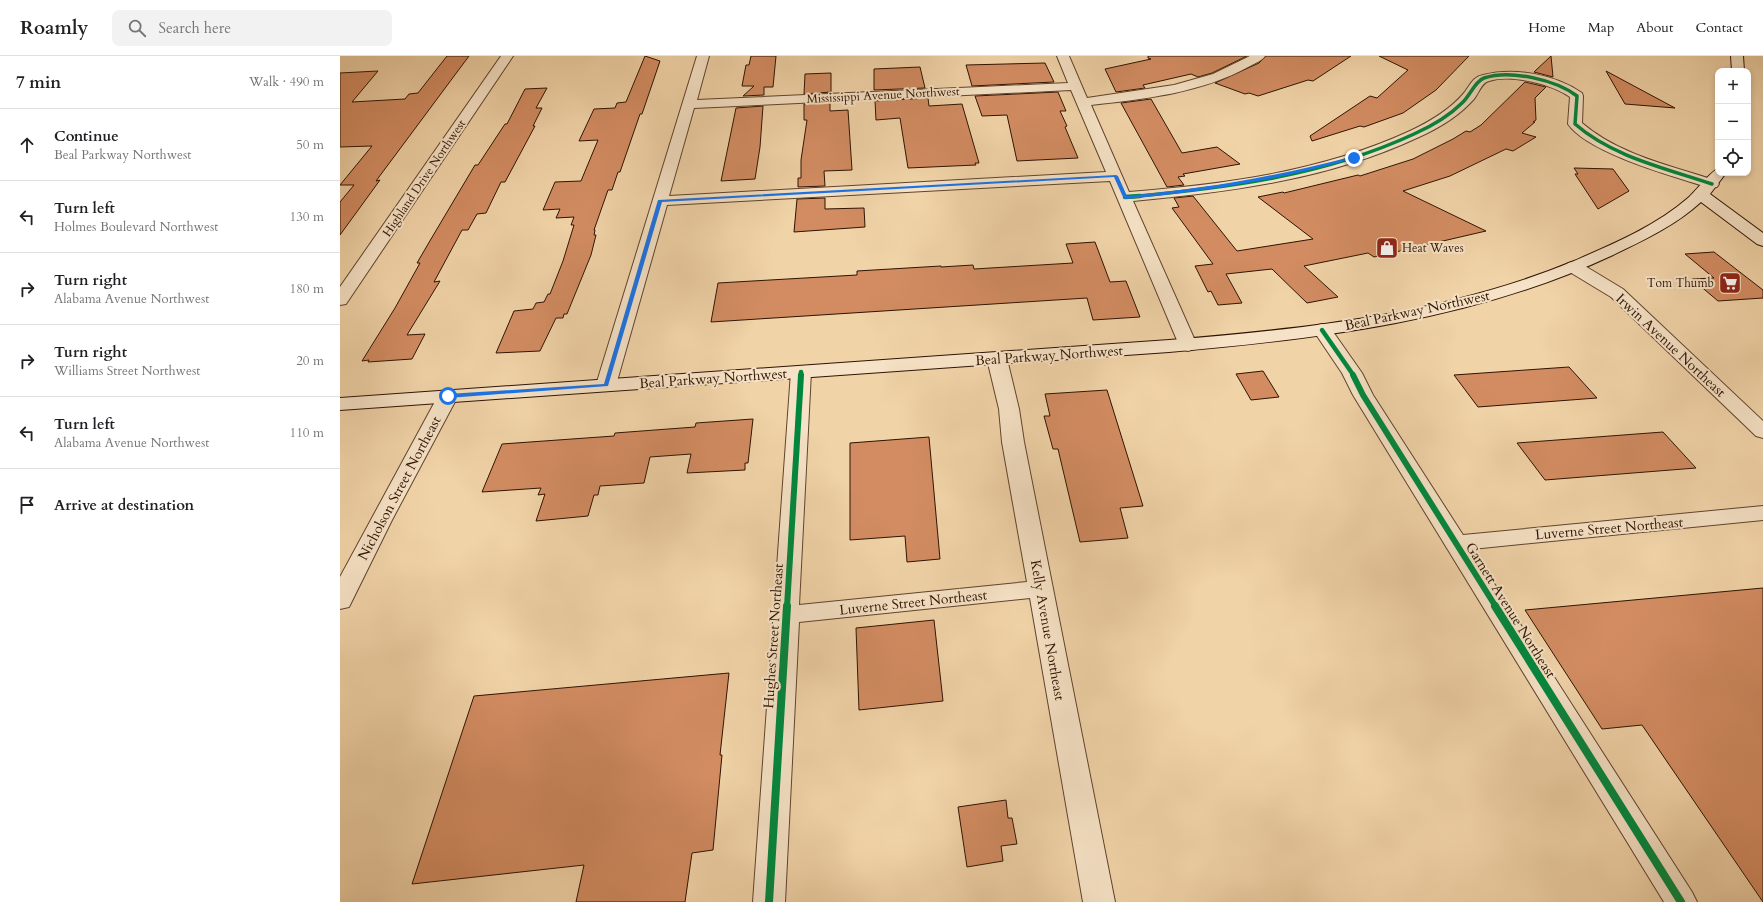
<!DOCTYPE html>
<html lang="en">
<head>
<meta charset="utf-8">
<style>
	:root { --surface:#fff; --page:#f2f2f2; --text:#202124; --muted:#757577; --line:#e0e0e0 }
	body { margin:0; font-family:Cardo,serif; background:var(--page); color:var(--text) }
	.controls { position:absolute; right:12px; top:12px; display:grid; overflow:hidden; border-radius:8px; box-shadow:0 2px 6px #0003 }
	.controls button { width:36px; height:36px; display:grid; place-items:center; padding:0; border:0; border-bottom:1px solid var(--line); background:var(--surface); color:var(--text); font:20px sans-serif }
	.stop { position:absolute; width:12px; height:12px; margin:-9px; border:3px solid #1a73e8; border-radius:50%; background:#fff }
	.stop.end { background:#1a73e8; border-color:#fff; box-shadow:0 1px 4px #0008 }
	.list { margin:0; padding:0; list-style:none }
	h2 { display:flex; justify-content:space-between; align-items:center; height:52px; margin:0; padding:0 16px; font-size:17px }
	h2 small { font-size:13px; font-weight:400; color:var(--muted) }
	.list li { display:grid; grid-template-columns:26px 1fr auto; gap:12px; align-items:center; box-sizing:border-box; height:72px; padding:0 16px; border-top:1px solid var(--line) }
	.list b { display:block; font-size:15px; white-space:nowrap }
	.list p { margin:0; font-size:13px; white-space:nowrap; color:var(--muted) }
	.list em { font-size:13px; font-style:normal; color:var(--muted) }
	.icon { flex:none; width:22px; height:22px; fill:none; stroke:currentColor; stroke-width:2; stroke-linecap:round; stroke-linejoin:round }
	.map { position:relative; flex:none; width:1423px; height:846px; overflow:hidden }
	header { display:flex; align-items:center; gap:24px; box-sizing:border-box; height:56px; padding:0 20px; background:var(--surface); border-bottom:1px solid var(--line) }
	header strong { font-size:19px }
	nav { display:flex; gap:22px; margin-inline-start:auto; font-size:14px }
	.search { width:280px; height:36px; background:var(--page); display:flex; align-items:center; gap:10px; box-sizing:border-box; padding:0 14px; border-radius:8px; color:var(--muted); font-size:15px }
	main { display:flex }
	aside { flex:1; background:var(--surface) }
	.map>svg:first-child { display:block }
	.building { fill:#d38c62; stroke:#2e1302 }
	.lines { fill:none; stroke-linecap:round; stroke-linejoin:round }
	.minor-casing { stroke:#5f432c; stroke-width:2 }
	.secondary-casing { stroke:#2e1302; stroke-width:2 }
	.minor { fill:#f6e2c6; fill-rule:evenodd }
	.secondary { fill:#f6e2c6; fill-rule:evenodd }
	.cycleway-far3-casing { stroke:#f6e2c6; stroke-width:5 }
	.cycleway-far2-casing { stroke:#f6e2c6; stroke-width:6 }
	.cycleway-far1-casing { stroke:#f6e2c6; stroke-width:8 }
	.cycleway-casing { stroke:#f6e2c6; stroke-width:10 }
	.cycleway-far3 { stroke:#00873e; stroke-width:3.5 }
	.cycleway-far2 { stroke:#00873e; stroke-width:4.5 }
	.cycleway-far1 { stroke:#00873e; stroke-width:6 }
	.cycleway { stroke:#00873e; stroke-width:8 }
	.route { fill:#1a73e8 }
	.labels { text-anchor:middle; stroke-width:4; stroke-linejoin:round; paint-order:stroke }
	.far-street-label { font-size:12px; fill:#2e1302; stroke:#f6e2c6 }
	.far-poi-label { font-size:12px; fill:#2e1302; stroke:#f6e2c6; text-anchor:start }
	.street-label { font-size:14px; fill:#2e1302; stroke:#f6e2c6 }
</style>
</head>
<body>
<header>
<strong>Roamly</strong>
<div class="search"><svg class="icon" aria-label="search" viewBox="0 0 24 24"><circle cx="10" cy="10" r="6"/><path d="M15 15l6 6"/></svg>Search here</div>
<nav><a>Home</a><a>Map</a><a>About</a><a>Contact</a></nav>
</header>
<main>
<aside>
<h2>7 min<small>Walk · 490 m</small></h2>
<ul class="list">
<li><svg class="icon" aria-label="ahead" viewBox="0 0 24 24"><path d="M12 20V5M6 11l6-6 6 6"/></svg><div><b>Continue</b><p>Beal Parkway Northwest</p></div><em>50 m</em></li>
<li><svg class="icon" aria-label="left" viewBox="0 0 24 24"><path d="M17 20v-9H6M10 6l-5 5 5 5"/></svg><div><b>Turn left</b><p>Holmes Boulevard Northwest</p></div><em>130 m</em></li>
<li><svg class="icon" aria-label="right" viewBox="0 0 24 24"><path d="M7 20v-9h11M14 6l5 5-5 5"/></svg><div><b>Turn right</b><p>Alabama Avenue Northwest</p></div><em>180 m</em></li>
<li><svg class="icon" aria-label="right" viewBox="0 0 24 24"><path d="M7 20v-9h11M14 6l5 5-5 5"/></svg><div><b>Turn right</b><p>Williams Street Northwest</p></div><em>20 m</em></li>
<li><svg class="icon" aria-label="left" viewBox="0 0 24 24"><path d="M17 20v-9H6M10 6l-5 5 5 5"/></svg><div><b>Turn left</b><p>Alabama Avenue Northwest</p></div><em>110 m</em></li>
<li><svg class="icon" aria-label="arrive" viewBox="0 0 24 24"><path d="M6 21V4h12l-3 4 3 4H6"/></svg><div><b>Arrive at destination</b></div></li>
</ul>
</aside>
<div class="map">
<svg width="1423" height="846" viewBox="0 0 1423 846">
	<rect width="100%" height="100%" fill="#f1d3a8"/>
	<filter id="stains"><feTurbulence type="fractalNoise" baseFrequency=".005" numOctaves="4"/><feColorMatrix values="0 0 0 0 .2 0 0 0 0 .09 0 0 0 0 .02 0 0 0 .5 -.17"/></filter>
	<radialGradient id="worn" r=".72"><stop offset=".6" stop-color="#630" stop-opacity="0"/><stop offset="1" stop-color="#630" stop-opacity=".3"/></radialGradient>
	<g class="building">
		<polygon points="107,0 129,0 36,125 40,124 0,179 0,146 14,129 0,129 32,90 0,91 0,17 38,15 12,46 65,43 69,38 78,37"/>
		<polygon points="305,0 320,5 302,58 300,58 280,116 278,116 272,134 268,134 254,174 255,174 254,179 256,179 251,199 227,258 224,258 223,262 216,262 200,295 156,297 174,255 193,253 196,247 204,246 208,238 210,238 223,205 234,169 231,169 234,161 216,162 220,153 203,154 215,126 241,125 258,84 239,85 254,53 275,52 277,47 286,46"/>
		<polygon points="411,0 436,0 433,31 424,31 424,39 403,40 414,30 402,30 406,9 409,9"/>
		<polygon points="808,0 907,0 872,17 858,21 851,18 803,29 805,32 776,36 765,13 811,3 808,2"/>
		<polygon points="926,0 1011,0 973,25 968,24 918,40 909,37 905,38 875,27 919,7"/>
		<polygon points="1039,0 1129,0 1096,34 1063,57 1024,71 1020,70 972,85 970,80 1030,40 1037,42 1068,14"/>
		<polygon points="1211,0 1213,21 1194,16"/>
		<polygon points="705,7 714,26 632,30 626,9"/>
		<polygon points="580,11 585,32 534,34 534,13"/>
		<polygon points="1266,15 1335,52 1285,48"/>
		<polygon points="491,17 491,36 464,38 465,18"/>
		<polygon points="1185,26 1206,31 1195,42 1196,64 1193,66 1195,66 1182,77 1196,81 1173,95 1166,93 1110,120 1063,135 1146,175 1034,201 1028,197 964,210 998,241 967,247 932,213 886,218 902,247 878,249 871,235 868,236 855,210 873,208 832,152 839,151 834,142 853,140 897,195 973,183 918,141 943,136 944,137 1018,119 1020,120 1073,103 1113,83 1126,75 1130,76 1141,69"/>
		<polygon points="207,32 196,52 202,52 193,70 195,70 165,126 161,126 146,157 137,158 128,174 122,174 94,226 100,225 67,279 85,278 72,303 28,306 29,304 22,305 55,252 80,207 77,207 91,183 135,109 138,109 165,68 167,68 185,33"/>
		<polygon points="718,36 726,55 720,55 727,70 725,71 738,102 677,105 667,59 642,60 635,40"/>
		<polygon points="588,42 589,50 622,48 639,107 635,107 636,109 568,112 560,62 536,64 535,45"/>
		<polygon points="811,43 842,97 877,91 900,108 843,118 845,120 838,121 844,129 827,131 781,47"/>
		<polygon points="490,47 490,55 508,54 512,114 484,115 485,130 458,131 458,122 461,122 461,104 467,64 464,64 464,48"/>
		<polygon points="423,50 420,91 415,123 381,125 396,52"/>
		<polygon points="1234,112 1273,113 1289,135 1258,153 1235,118 1238,118"/>
		<polygon points="485,142 485,153 524,152 525,171 454,176 457,143"/>
		<polygon points="755,186 770,226 786,225 800,261 753,264 747,242 371,266 378,227 517,219 517,215 601,210 601,211 633,209 634,213 733,207 726,188"/>
		<polygon points="1374,196 1423,234 1423,242 1378,245 1352,223 1374,222 1345,198"/>
		<polygon points="1229,311 1257,342 1138,351 1114,319"/>
		<polygon points="923,315 939,341 911,344 896,318"/>
		<polygon points="767,334 803,450 780,452 788,482 740,486 718,393 713,393 704,360 710,360 705,338"/>
		<polygon points="413,363 408,407 405,407 405,414 347,417 351,398 310,401 304,427 260,430 258,439 254,439 248,460 196,465 205,438 198,439 201,432 142,436 162,388 274,380 275,377 355,371 356,367"/>
		<polygon points="1323,376 1356,412 1205,424 1177,387"/>
		<polygon points="589,381 600,503 567,506 565,480 510,484 510,387"/>
		<polygon points="1423,532 1423,846 1302,669 1262,673 1185,554"/>
		<polygon points="594,564 603,645 519,654 516,572"/>
		<polygon points="389,617 380,699 382,699 373,794 352,797 345,846 236,846 244,809 72,828 134,640"/>
		<polygon points="666,744 668,762 672,762 677,788 661,790 663,805 627,811 618,751"/>
	</g>
	<g class="lines">
		<g class="minor-casing">
			<g id="minor">
				<polygon points="161,0 173,0 6,248 0,249 0,231"/>
				<path d="M 357,0 L 369,0 L 357,44 L 728,27 L 717,0 L 729,0 L 747,42 L 834,29 L 873,18 L 910,0 L 925,0 C 922,5 915,7 910,10 C 862,37 804,43 751,49 L 789,136 C 885,128 981,116 1070,75 C 1089,66 1110,54 1124,37 C 1130,30 1132,21 1143,19 C 1174,11 1215,18 1242,37 L 1243,40 L 1242,67 C 1279,99 1332,110 1377,125 L 1379,128 L 1377,131 L 1372,132 L 1367,131 C 1332,120 1248,97 1228,68 L 1230,41 C 1212,28 1171,18 1149,25 C 1141,27 1139,37 1134,43 C 1120,59 1099,72 1079,81 C 990,123 891,136 793,145 L 857,289 L 855,293 L 848,295 L 841,293 L 839,289 L 770,125 L 327,149 L 276,329 L 273,333 L 266,335 L 259,333 L 256,329 ZM 731,34 L 766,116 L 329,140 L 354,52 Z"/>
				<polygon points="1234,206 1240,207 1283,233 1423,365 1423,382 1416,380 1271,241 1228,215 1226,211 1228,207"/>
				<polygon points="982,268 989,270 1022,317 1033,339 1123,479 1423,450 1423,464 1132,493 1352,836 1357,846 1324,846 1013,339 1002,317 973,274 975,270"/>
				<polygon points="657,297 664,299 667,303 679,353 684,386 775,846 743,846 690,542 459,566 445,846 413,846 451,316 454,312 461,310 468,312 471,316 459,549 687,526 662,386 659,353 647,303 650,299"/>
				<polygon points="108,334 115,336 118,340 52,464 12,545 9,551 0,553 0,521 98,340 101,336"/>
			</g>
		</g>
		<g class="secondary-casing">
			<g id="secondary">
				<polygon points="1391,0 1403,0 1404,15 1392,15"/>
				<path d="M 1378,113 L 1378,117 L 1386,117 L 1370,138 L 1423,177 L 1423,190 L 1417,188 L 1361,146 C 1336,169 1304,184 1273,199 C 1135,264 980,283 829,296 L 0,354 L 0,342 L 829,284 C 966,273 1106,258 1234,205 C 1273,188 1316,170 1348,142 C 1355,136 1372,114 1378,113 Z"/>
			</g>
		</g>
		<use href="#minor" class="minor"/>
		<use href="#secondary" class="secondary"/>
		<g class="cycleway-far3-casing">
			<path id="cycleway-far3" d="M 789,141 C 886,132 984,120 1074,78 C 1092,70 1109,60 1122,47 C 1130,40 1135,25 1144,22 C 1170,13 1216,24 1237,40 L 1235,68 C 1273,101 1325,112 1372,128"/>
		</g>
		<g class="cycleway-far2-casing">
			<g id="cycleway-far2">
				<polyline points="785,141 800,140"/>
				<polyline points="982,274 1014,320"/>
				<polyline points="461,320 461,316"/>
			</g>
		</g>
		<g class="cycleway-far1-casing">
			<g id="cycleway-far1">
				<polyline points="1013,319 1023,339 1156,551"/>
				<polyline points="447,551 461,319"/>
			</g>
		</g>
		<g class="cycleway-casing">
			<g id="cycleway">
				<polyline points="1155,550 1341,846"/>
				<polyline points="429,846 447,550"/>
			</g>
		</g>
		<use href="#cycleway-far3" class="cycleway-far3"/>
		<use href="#cycleway-far2" class="cycleway-far2"/>
		<use href="#cycleway-far1" class="cycleway-far1"/>
		<use href="#cycleway" class="cycleway"/>
	</g>
	<path class="route" d="M 1014,100 L 1015,102 C 940,124 863,136 785,143 L 783,141 L 774,121 L 322,146 L 268,330 L 108,342 L 105,340 L 108,338 L 264,328 L 318,144 L 776,119 L 778,120 L 787,140 C 864,133 939,120 1014,100 Z"/>
	<defs>
		<g id="shop-square" transform="scale(1.15)"><rect x="-9" y="-9" width="18" height="18" rx="4" fill="#8f2418" stroke="#f6e2c6"/><path d="M-5-2.5h2.3a2.7 3.5 0 0 1 5.4 0H5L5.5 6h-11ZM-1.5-2.5h3a1.5 2.3 0 0 0-3 0Z" fill="#fff"/></g>
		<g id="supermarket-square" transform="scale(1.15)"><rect x="-9" y="-9" width="18" height="18" rx="4" fill="#8f2418" stroke="#f6e2c6"/><path d="M-6-5.5h2.5l.6 2H6L4.5 2H-2.5L-4.4-4H-6ZM-1.5 3.2a1.3 1.3 0 1 0 .1 0ZM3 3.2a1.3 1.3 0 1 0 .1 0Z" fill="#fff"/></g>
	</defs>
	<g fill-rule="evenodd">
		<use href="#shop-square" x="1047" y="192"/>
		<use href="#supermarket-square" x="1390" y="227"/>
	</g>
	<g class="labels">
		<g class="far-street-label">
			<text transform="translate(543 39) rotate(-3)" y="4">Mississippi Avenue Northwest</text>
			<text transform="translate(84 122) rotate(-56)" y="4">Highland Drive Northwest</text>
		</g>
		<g class="far-poi-label">
			<text x="1062" y="196">Heat Waves</text>
			<text x="1374" y="231" text-anchor="end">Tom Thumb</text>
		</g>
		<g class="street-label">
			<text transform="translate(1077 254) rotate(-12)" y="5">Beal Parkway Northwest</text>
			<text transform="translate(1331 289) rotate(43)" y="5">Irwin Avenue Northeast</text>
			<text transform="translate(709 299) rotate(-4)" y="5">Beal Parkway Northwest</text>
			<text transform="translate(373 322) rotate(-4)" y="5">Beal Parkway Northwest</text>
			<text transform="translate(59 432) rotate(-62)" y="5">Nicholson Street Northeast</text>
			<text transform="translate(1269 472) rotate(-5)" y="5">Luverne Street Northeast</text>
			<text transform="translate(573 546) rotate(-6)" y="5">Luverne Street Northeast</text>
			<text transform="translate(1171 554) rotate(58)" y="5">Garnett Avenue Northeast</text>
			<text transform="translate(708 574) rotate(80)" y="5">Kelly Avenue Northeast</text>
			<text transform="translate(433 580) rotate(-86)" y="5">Hughes Street Northeast</text>
		</g>
	</g>
	<rect width="100%" height="100%" filter="url(#stains)"/>
	<rect width="100%" height="100%" fill="url(#worn)"/>
</svg>
<div class="controls">
<button>+</button>
<button>−</button>
<button><svg class="icon" aria-label="locate" viewBox="0 0 24 24"><circle cx="12" cy="12" r="6"/><path d="M12 2v4M12 18v4M2 12h4M18 12h4"/></svg></button>
</div>
<div class="stop" style="left:108px;top:340px"></div>
<div class="stop end" style="left:1014px;top:102px"></div>
</div>
</main>
</body>
</html>
